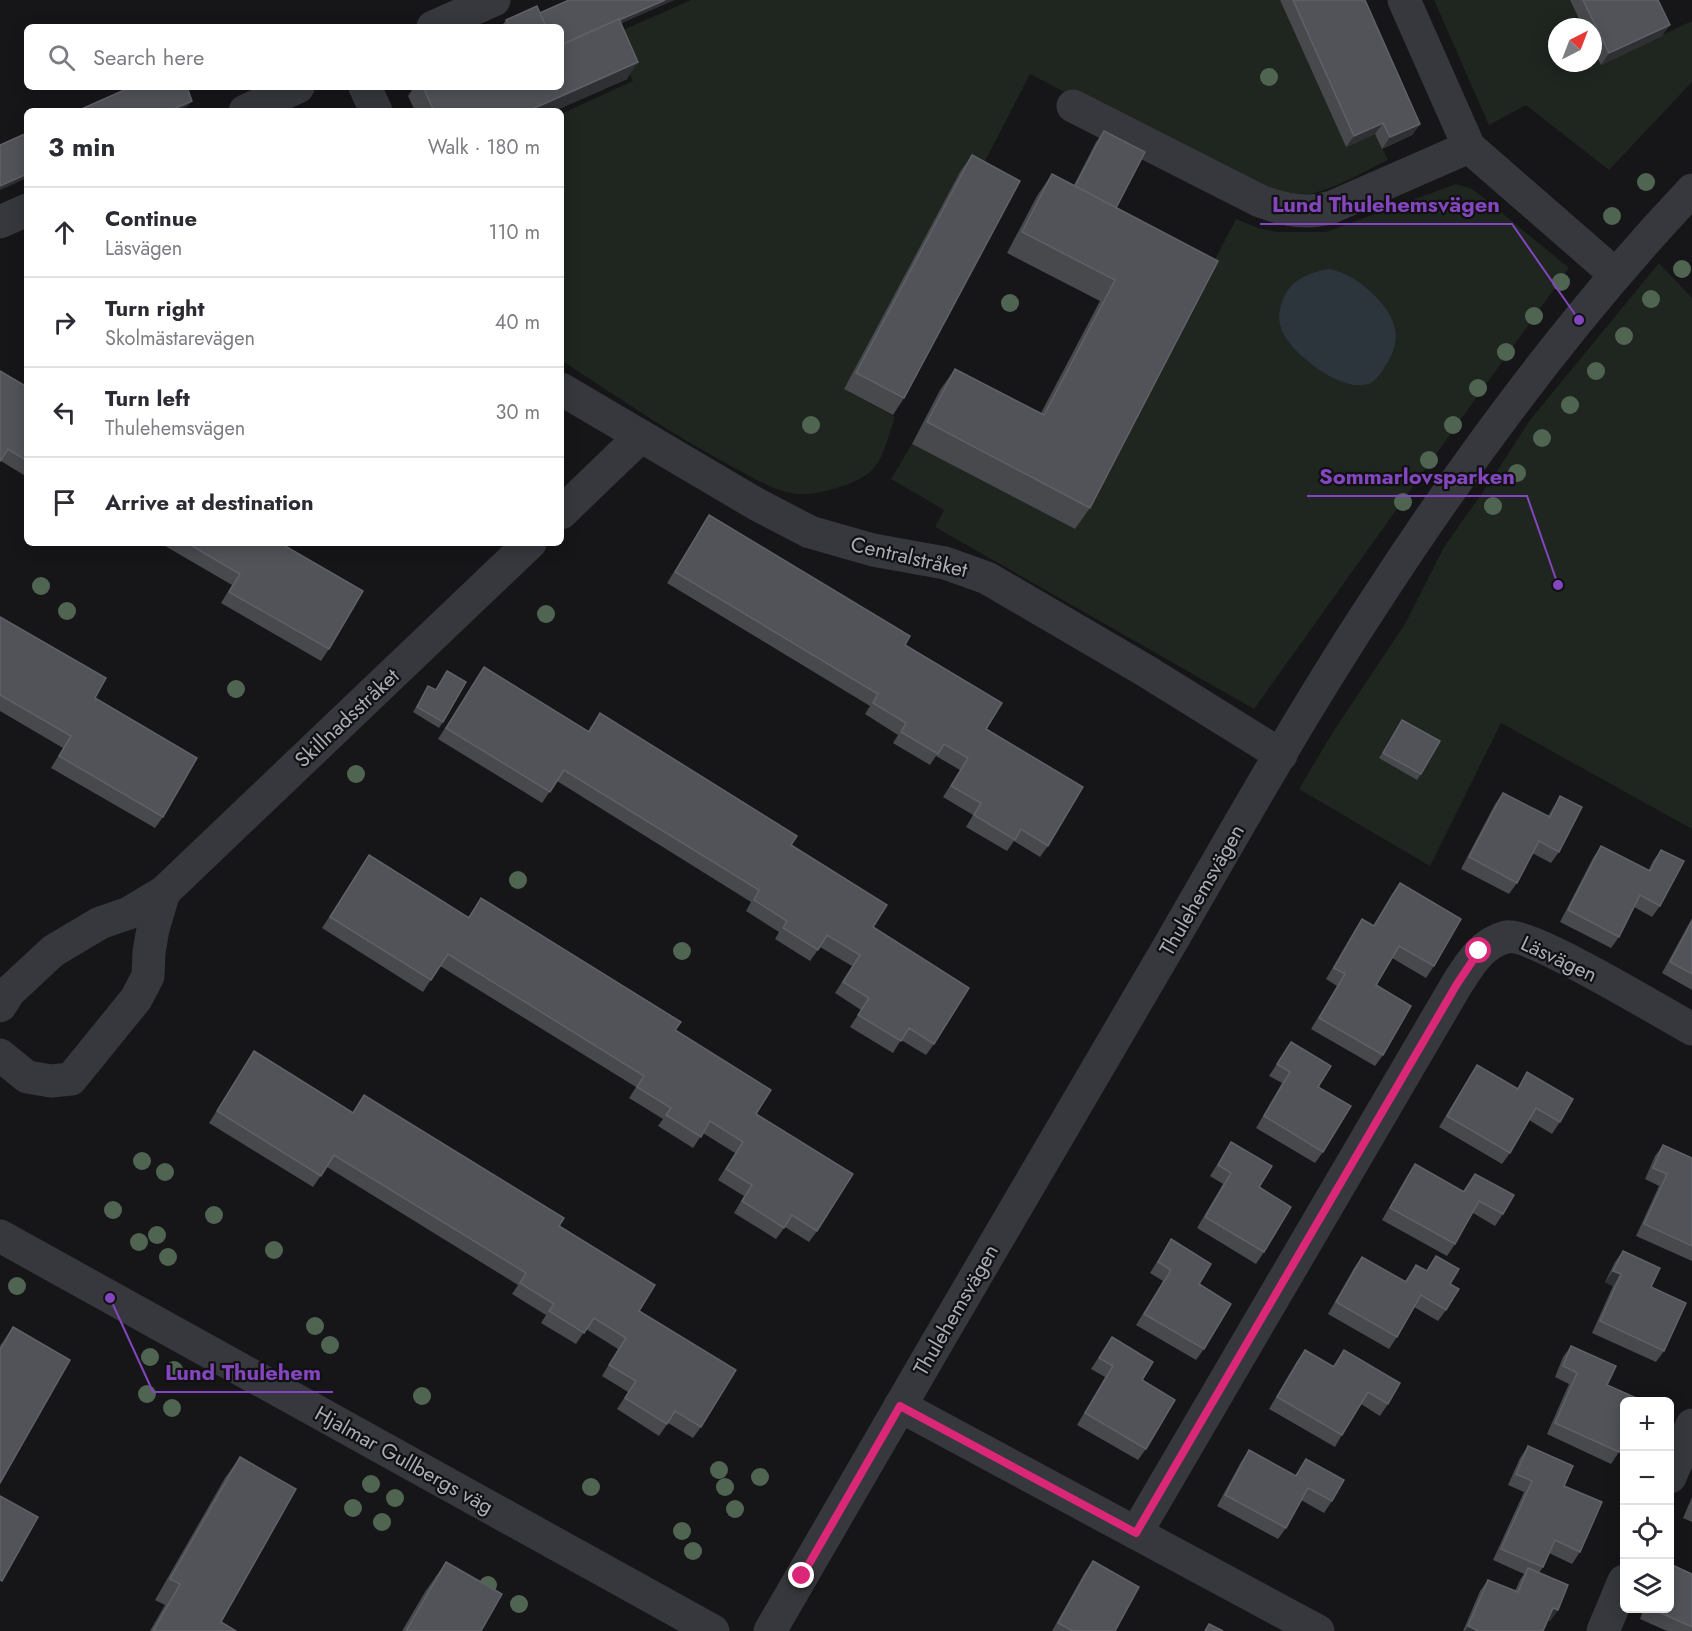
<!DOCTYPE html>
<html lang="en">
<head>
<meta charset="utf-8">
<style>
	:root { --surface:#fff; --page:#f7f7f7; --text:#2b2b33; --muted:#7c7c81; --line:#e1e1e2 }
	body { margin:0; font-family:Jost,sans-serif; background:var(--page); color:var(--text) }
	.controls { position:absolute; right:18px; bottom:18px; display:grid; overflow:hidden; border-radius:9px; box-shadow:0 3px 15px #0003 }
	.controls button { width:54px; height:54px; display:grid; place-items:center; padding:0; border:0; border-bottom:2px solid var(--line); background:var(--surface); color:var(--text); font:30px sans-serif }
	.compass { position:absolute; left:1548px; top:18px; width:54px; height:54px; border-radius:50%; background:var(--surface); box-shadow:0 3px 15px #0003; rotate:42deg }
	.stop { position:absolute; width:18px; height:18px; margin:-14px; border:4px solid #db2777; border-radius:50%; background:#fff }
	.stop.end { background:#db2777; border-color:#fff; box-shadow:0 2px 6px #0008 }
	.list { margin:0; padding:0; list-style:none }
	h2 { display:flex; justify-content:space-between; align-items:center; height:78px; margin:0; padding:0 24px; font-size:26px }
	h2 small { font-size:20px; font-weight:400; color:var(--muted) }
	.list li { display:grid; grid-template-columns:39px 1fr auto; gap:18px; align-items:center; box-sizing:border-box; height:90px; padding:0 24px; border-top:2px solid var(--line) }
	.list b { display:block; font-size:22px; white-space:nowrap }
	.list p { margin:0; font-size:20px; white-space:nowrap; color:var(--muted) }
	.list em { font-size:20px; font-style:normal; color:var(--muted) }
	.icon { flex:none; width:33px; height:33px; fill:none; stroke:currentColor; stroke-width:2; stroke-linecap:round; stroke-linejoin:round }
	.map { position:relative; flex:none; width:1692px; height:1631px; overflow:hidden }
	.search { position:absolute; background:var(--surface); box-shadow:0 3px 15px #0003; left:24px; top:24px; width:540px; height:66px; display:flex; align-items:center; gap:15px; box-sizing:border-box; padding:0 21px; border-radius:9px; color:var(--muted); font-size:22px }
	.panel { position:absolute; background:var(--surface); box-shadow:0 3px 15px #0003; left:24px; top:108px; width:540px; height:438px; border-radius:9px }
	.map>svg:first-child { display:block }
	.green { fill:#1e261f }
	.water { fill:#2c353c }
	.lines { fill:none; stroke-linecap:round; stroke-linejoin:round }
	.minor { stroke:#37383d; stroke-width:33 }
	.tertiary { stroke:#37383d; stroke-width:33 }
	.tree { fill:#506452 }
	.wall { fill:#47494d }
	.shaded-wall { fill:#2f3033 }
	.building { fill:#525359; stroke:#5f6168; stroke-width:1.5 }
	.route { stroke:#db2777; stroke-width:8 }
	.labels { text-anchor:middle; stroke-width:4.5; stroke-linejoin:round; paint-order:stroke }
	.street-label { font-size:21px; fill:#a8adb8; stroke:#111113 }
	.leader { fill:none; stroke:#8446be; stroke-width:2 }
	.callout-dot { fill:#8446be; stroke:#111113; stroke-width:2 }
	.callout-label { font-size:22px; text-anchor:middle; font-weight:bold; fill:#8446be; stroke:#111113; stroke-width:4.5; stroke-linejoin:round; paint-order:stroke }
</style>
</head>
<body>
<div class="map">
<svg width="1692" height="1631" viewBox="0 0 1692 1631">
	<rect width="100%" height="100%" fill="#161618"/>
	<g class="green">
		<path d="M 691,0 L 1280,0 L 1346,147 L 1375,134 L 1388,160 C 1362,172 1333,191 1304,195 C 1287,197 1269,192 1252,189 L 1030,74 L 982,167 L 844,389 L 895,417 C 889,433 885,455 874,468 C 862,483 818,496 798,494 C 775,492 752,477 731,466 C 672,434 617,397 561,360 L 561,114 L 633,81 L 612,35 Z"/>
		<polygon points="1434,0 1570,0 1583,27 1557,27 1557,63 1593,63 1593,49 1601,64 1692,21 1692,82 1609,170 1526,105 1489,125"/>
		<polygon points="1456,184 1470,188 1479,194 1569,268 1254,709 935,527 944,510 891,479 912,444 1075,529 1236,219 1258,228 1277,232 1326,232"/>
		<polygon points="1659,263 1692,298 1692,829 1501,723 1430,866 1299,789 1333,732 1405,624 1444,547 1492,479 1530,420"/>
	</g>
	<path class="water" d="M 1329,269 C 1347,273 1358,280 1372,293 C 1394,314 1405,336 1386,365 C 1382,371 1378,378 1372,382 C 1347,398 1288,352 1281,328 C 1277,316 1280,304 1286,293 C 1295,278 1312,272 1329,269 Z"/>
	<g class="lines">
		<g class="minor">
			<polyline points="1404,0 1469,147 1616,275"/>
			<polyline points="433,27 494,0"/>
			<polyline points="365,87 376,111"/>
			<path d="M 1073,106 L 1260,201 C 1285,210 1306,215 1332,207 L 1469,147"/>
			<polyline points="245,111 298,87"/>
			<polyline points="0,222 27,210"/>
			<polyline points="561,389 758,505 810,532 873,550 945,563 987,578 1146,671 1281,755"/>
			<polyline points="561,513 641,436"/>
			<polyline points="0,1006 9,992 53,951 100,923 129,913 164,892 530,543"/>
			<polyline points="0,1055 27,1077 51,1081 71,1079 136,999 148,976 149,952 153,929 164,892"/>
			<polyline points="0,1236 713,1631"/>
			<polyline points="900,1406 1318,1631"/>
			<polyline points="1670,1477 1692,1425"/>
			<path d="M 1136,1533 L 1457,984 C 1470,964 1482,943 1506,937 C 1530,932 1663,1013 1692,1029"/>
			<polyline points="1603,1631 1624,1581"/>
		</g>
		<path class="tertiary" d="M 770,1631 C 902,1402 1035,1174 1169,946 C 1235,832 1300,716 1372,606 C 1467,459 1572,317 1692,190"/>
	</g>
	<g class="tree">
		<circle cx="1269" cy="77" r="9"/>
		<circle cx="1646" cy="182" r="9"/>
		<circle cx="1612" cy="216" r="9"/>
		<circle cx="1682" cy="269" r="9"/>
		<circle cx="1561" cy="282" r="9"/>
		<circle cx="1651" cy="299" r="9"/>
		<circle cx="1010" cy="303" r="9"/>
		<circle cx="1534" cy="316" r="9"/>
		<circle cx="1624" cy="336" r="9"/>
		<circle cx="1506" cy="352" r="9"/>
		<circle cx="1596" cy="371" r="9"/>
		<circle cx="1478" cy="388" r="9"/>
		<circle cx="1570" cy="405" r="9"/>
		<circle cx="811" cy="425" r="9"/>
		<circle cx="1453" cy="425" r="9"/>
		<circle cx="1542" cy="438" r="9"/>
		<circle cx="1429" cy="460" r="9"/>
		<circle cx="1517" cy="473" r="9"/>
		<circle cx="1403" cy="502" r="9"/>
		<circle cx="1493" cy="506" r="9"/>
		<circle cx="41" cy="586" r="9"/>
		<circle cx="67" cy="611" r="9"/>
		<circle cx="546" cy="614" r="9"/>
		<circle cx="236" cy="689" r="9"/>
		<circle cx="356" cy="774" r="9"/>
		<circle cx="518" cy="880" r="9"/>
		<circle cx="682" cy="951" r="9"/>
		<circle cx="142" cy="1161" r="9"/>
		<circle cx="165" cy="1172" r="9"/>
		<circle cx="113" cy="1210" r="9"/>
		<circle cx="214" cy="1215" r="9"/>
		<circle cx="157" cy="1235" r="9"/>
		<circle cx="139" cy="1242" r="9"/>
		<circle cx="274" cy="1250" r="9"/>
		<circle cx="168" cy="1257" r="9"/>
		<circle cx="17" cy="1286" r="9"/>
		<circle cx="315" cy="1326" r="9"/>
		<circle cx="330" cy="1345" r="9"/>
		<circle cx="150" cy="1357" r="9"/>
		<circle cx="174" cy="1370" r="9"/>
		<circle cx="147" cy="1394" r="9"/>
		<circle cx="422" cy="1396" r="9"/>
		<circle cx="172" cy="1408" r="9"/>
		<circle cx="719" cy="1470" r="9"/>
		<circle cx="760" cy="1477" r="9"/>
		<circle cx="371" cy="1484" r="9"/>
		<circle cx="591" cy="1487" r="9"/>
		<circle cx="725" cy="1487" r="9"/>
		<circle cx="395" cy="1498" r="9"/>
		<circle cx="353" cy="1508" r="9"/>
		<circle cx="735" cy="1509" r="9"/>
		<circle cx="382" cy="1522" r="9"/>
		<circle cx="682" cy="1531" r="9"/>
		<circle cx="693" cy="1551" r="9"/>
		<circle cx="488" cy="1585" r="9"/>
		<circle cx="519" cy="1604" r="9"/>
	</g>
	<g class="wall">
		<polygon points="569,0 674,0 621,23 627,79 554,111 415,111 408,96 414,87 561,87 561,27 501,27 506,20 540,13"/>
		<polygon points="1280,0 1365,0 1420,124 1412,135 1382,149 1375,134 1346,147"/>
		<polygon points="1570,0 1658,0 1662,36 1601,65 1593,49 1593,27 1583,27"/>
		<polygon points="1104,131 1116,208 1218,261 1090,508 1075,529 912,444 940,390 955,369 1041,413 1100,301 1007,253 1037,196 1052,174 1074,185 1096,142"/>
		<polygon points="972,155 904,398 893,415 844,389 960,172"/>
		<polygon points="0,371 27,387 27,477 1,461 0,462"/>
		<polygon points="709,515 905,645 986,729 1048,846 1040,857 1014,841 1007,851 966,827 973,815 943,797 960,770 936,756 930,765 893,743 898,735 865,714 870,706 667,583"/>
		<polygon points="160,543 280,543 329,649 321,661 221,603 232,585"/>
		<polygon points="0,617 95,698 163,817 155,828 51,768 63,748 0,711"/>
		<polygon points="484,667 588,731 600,713 791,845 873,927 934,1044 926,1055 901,1040 893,1053 850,1027 861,1010 835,993 852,966 820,947 810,961 775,939 779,932 746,911 751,902 557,781 542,803 438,739"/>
		<polygon points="447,671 443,722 439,728 413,712 428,686 436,690"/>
		<polygon points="1402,720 1421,774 1417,780 1379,758"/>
		<polygon points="1503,793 1548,816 1560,796 1559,852 1551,863 1532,853 1517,883 1509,894 1461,869 1495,804"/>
		<polygon points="1601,846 1648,871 1653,861 1661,850 1660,906 1652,917 1634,907 1619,937 1611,948 1560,922 1593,858"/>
		<polygon points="369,855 468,917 481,898 675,1030 756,1114 817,1231 809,1242 785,1227 776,1239 734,1213 744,1196 718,1180 735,1153 703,1133 693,1148 658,1126 663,1119 629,1098 636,1087 440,966 423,992 322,928"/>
		<polygon points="1400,883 1434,966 1426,978 1392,958 1376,985 1383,1055 1375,1066 1311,1029 1337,986 1326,979 1354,931 1362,919 1373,926 1392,894"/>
		<polygon points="1692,918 1692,990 1662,973"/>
		<polygon points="1291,1042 1318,1087 1323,1152 1315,1163 1256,1128 1282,1083 1269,1076"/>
		<polygon points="254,1051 353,1112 364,1095 559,1226 639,1311 701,1427 693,1438 668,1423 659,1436 617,1409 628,1392 602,1376 618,1349 586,1329 576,1344 541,1323 546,1315 512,1294 518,1285 327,1167 313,1187 209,1123"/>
		<polygon points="1477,1065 1517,1089 1527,1072 1560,1122 1552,1134 1529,1120 1510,1153 1502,1164 1439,1127 1469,1077"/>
		<polygon points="1231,1142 1259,1187 1264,1252 1256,1264 1197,1228 1223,1184 1210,1176"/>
		<polygon points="1663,1145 1692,1158 1692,1261 1636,1236 1659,1186 1645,1179 1655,1156"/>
		<polygon points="1415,1164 1463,1191 1475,1174 1503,1214 1495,1226 1473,1213 1455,1244 1447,1256 1382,1220 1407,1176"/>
		<polygon points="1171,1239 1199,1284 1204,1349 1196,1360 1136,1325 1163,1281 1150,1273"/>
		<polygon points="1623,1251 1651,1287 1664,1351 1656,1362 1592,1333 1613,1286 1605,1282 1615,1262"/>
		<polygon points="1436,1256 1450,1284 1446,1310 1438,1321 1414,1307 1397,1337 1389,1349 1328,1314 1354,1268 1362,1257 1405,1281 1416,1265 1426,1271"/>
		<polygon points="13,1327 0,1483 0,1346"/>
		<polygon points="1112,1337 1142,1380 1146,1449 1138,1460 1077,1425 1105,1377 1091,1369"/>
		<polygon points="1571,1346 1607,1385 1619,1452 1611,1464 1547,1434 1569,1384 1555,1377 1563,1357"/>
		<polygon points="1305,1350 1333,1366 1344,1350 1388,1404 1380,1416 1361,1404 1342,1435 1335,1447 1269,1409 1297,1361"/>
		<polygon points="1528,1446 1564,1486 1580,1552 1572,1564 1549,1553 1543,1567 1539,1573 1558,1610 1550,1621 1547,1620 1543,1631 1463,1631 1480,1591 1488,1580 1515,1591 1520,1580 1524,1574 1493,1560 1524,1492 1508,1485 1520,1458"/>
		<polygon points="1249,1450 1295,1476 1306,1459 1332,1501 1324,1513 1301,1500 1286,1528 1278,1539 1217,1506 1241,1462"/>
		<polygon points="240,1457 221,1622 236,1631 150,1631 165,1605 155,1600 225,1478"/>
		<polygon points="1692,1497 1692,1522 1683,1518"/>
		<polygon points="1093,1561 1115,1631 1052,1631 1085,1572"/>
		<polygon points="446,1562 481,1631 402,1631 425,1592"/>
		<polygon points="1692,1574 1692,1631 1667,1631 1640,1619 1644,1608 1670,1608"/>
	</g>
	<g class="shaded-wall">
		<polygon points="665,0 674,0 561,50 561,46"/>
		<polygon points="1670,25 1662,36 1601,65 1609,53"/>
		<polygon points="638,62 627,79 554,111 528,111"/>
		<polygon points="192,101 188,106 178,111 169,111"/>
		<polygon points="1383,123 1375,134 1346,147 1354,136"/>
		<polygon points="1420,124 1412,135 1382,149 1390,137"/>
		<polygon points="27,174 27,178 0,190 0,186"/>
		<polygon points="1613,1271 1621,1274 1613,1286 1605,1282"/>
		<polygon points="1553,1608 1558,1610 1550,1621 1545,1619"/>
		<polygon points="1468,1626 1478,1631 1465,1631"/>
	</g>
	<g class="building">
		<polygon points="569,0 665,0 619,20 619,19 561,45 561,27 546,27 540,13"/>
		<polygon points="1293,0 1365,0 1420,124 1390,137 1383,123 1354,136"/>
		<polygon points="1583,0 1658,0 1670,25 1609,53"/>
		<polygon points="537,6 546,27 509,27 506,20"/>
		<polygon points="619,19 638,62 528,111 434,111 423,87 561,87 561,45"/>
		<polygon points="131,87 187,87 192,101 169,111 77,111"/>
		<polygon points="1104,131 1145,152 1116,208 1075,186"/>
		<polygon points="27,133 27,174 0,186 0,145"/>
		<polygon points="972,155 1020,181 904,398 856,373"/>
		<polygon points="1052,174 1218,261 1090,508 927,422 955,369 1044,415 1115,280 1022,232"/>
		<polygon points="0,371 27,387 27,461 8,449 0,461"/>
		<polygon points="709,515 910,636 905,645 1002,703 986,729 1083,787 1048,846 1021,829 1015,840 974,815 981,803 951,786 968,758 944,744 938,754 901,732 906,723 873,703 878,694 675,572"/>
		<polygon points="187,543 280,543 363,591 329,649 229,592 240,574"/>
		<polygon points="0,617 106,678 95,698 197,758 163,817 59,756 71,736 0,695"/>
		<polygon points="484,667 589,732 600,713 797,836 791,845 887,905 873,927 969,988 934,1044 909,1028 901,1041 858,1015 869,998 843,982 860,955 827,935 818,950 783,928 787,921 754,900 759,890 564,770 550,792 446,728"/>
		<polygon points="447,671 466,682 443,722 417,707 428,686 436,690"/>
		<polygon points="1402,720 1440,741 1421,774 1383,753"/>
		<polygon points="1503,793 1550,817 1560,796 1582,807 1559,852 1539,841 1517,883 1469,857"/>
		<polygon points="1601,846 1650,871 1661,850 1684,861 1660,906 1640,895 1619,937 1568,910"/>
		<polygon points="369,855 469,918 481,898 681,1022 675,1030 771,1090 756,1114 853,1174 817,1231 792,1215 784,1228 742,1201 752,1185 726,1169 743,1142 710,1121 701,1137 666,1115 671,1108 637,1087 644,1076 448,954 431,980 330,917"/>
		<polygon points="1400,883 1461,919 1434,966 1399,946 1376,985 1411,1006 1383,1055 1319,1018 1345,974 1334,968 1362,919 1374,926"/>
		<polygon points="1692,921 1692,974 1670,962"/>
		<polygon points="1291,1042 1331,1066 1318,1087 1351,1106 1323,1152 1264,1116 1290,1072 1277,1064"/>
		<polygon points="254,1051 353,1113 364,1095 564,1218 559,1226 655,1285 639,1311 736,1370 701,1427 675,1411 667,1424 625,1398 636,1381 609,1365 626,1338 594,1318 584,1333 549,1311 554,1304 520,1283 526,1273 334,1155 321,1176 217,1111"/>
		<polygon points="1477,1065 1518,1089 1527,1072 1573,1099 1560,1122 1536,1108 1510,1153 1447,1116"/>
		<polygon points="1231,1142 1272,1166 1259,1187 1291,1207 1264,1252 1205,1217 1231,1173 1218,1165"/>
		<polygon points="1663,1145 1692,1158 1692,1246 1644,1224 1667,1174 1653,1168"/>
		<polygon points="1415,1164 1464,1192 1475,1174 1514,1195 1503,1214 1479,1201 1455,1244 1390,1208"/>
		<polygon points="1171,1239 1211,1264 1199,1284 1231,1304 1204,1349 1144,1314 1171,1270 1158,1262"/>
		<polygon points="1623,1251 1660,1268 1651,1287 1686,1303 1664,1351 1600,1321 1621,1274 1613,1271"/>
		<polygon points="1436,1256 1459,1269 1450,1284 1459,1289 1446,1310 1421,1295 1397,1337 1336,1302 1362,1257 1406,1282 1416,1265 1427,1271"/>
		<polygon points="13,1327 70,1360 0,1483 0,1350"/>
		<polygon points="1112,1337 1153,1362 1142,1380 1175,1400 1146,1449 1085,1413 1113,1366 1099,1358"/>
		<polygon points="1571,1346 1616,1366 1607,1385 1643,1401 1624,1401 1624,1441 1619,1452 1555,1423 1577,1373 1563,1366"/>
		<polygon points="1305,1350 1334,1367 1344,1350 1400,1383 1388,1404 1368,1392 1342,1435 1277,1397"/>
		<polygon points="1528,1446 1573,1466 1564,1486 1602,1502 1580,1552 1555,1540 1543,1567 1501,1549 1532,1481 1516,1474"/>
		<polygon points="1249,1450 1296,1476 1306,1459 1344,1480 1332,1501 1308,1488 1286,1528 1225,1495"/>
		<polygon points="240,1457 296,1489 221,1622 236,1631 153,1631 180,1584 170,1579"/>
		<polygon points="0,1496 38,1517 2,1581 0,1580"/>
		<polygon points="1093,1561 1139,1587 1115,1631 1073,1631 1058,1623"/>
		<polygon points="446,1562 502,1594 481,1631 406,1631"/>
		<polygon points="1670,1564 1692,1574 1692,1627 1650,1608 1670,1608"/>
		<polygon points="1528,1568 1568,1585 1558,1610 1553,1608 1543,1631 1478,1631 1468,1626 1488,1580 1518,1592"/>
		<polygon points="1209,1624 1223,1631 1205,1631"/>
	</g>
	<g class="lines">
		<polyline class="route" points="802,1576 900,1406 1136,1533 1457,984 1479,951"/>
	</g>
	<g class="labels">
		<g class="street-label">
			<text transform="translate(909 557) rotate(13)" y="7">Centralstråket</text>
			<text transform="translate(347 718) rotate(-43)" y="7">Skillnadsstråket</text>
			<text transform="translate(1202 890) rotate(-60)" y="7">Thulehemsvägen</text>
			<text transform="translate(1559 959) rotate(25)" y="7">Läsvägen</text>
			<text transform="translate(956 1310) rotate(-60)" y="7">Thulehemsvägen</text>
			<text transform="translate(404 1460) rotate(29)" y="7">Hjalmar Gullbergs väg</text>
		</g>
	</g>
	<path class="leader" d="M1579 320L1512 224H1260M1558 585L1527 496H1307M110 1298L153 1392H333"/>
	<g class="callout-dot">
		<circle cx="1579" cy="320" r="6"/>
		<circle cx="1558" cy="585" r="6"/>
		<circle cx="110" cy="1298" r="6"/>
	</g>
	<g class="callout-label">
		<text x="1386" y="212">Lund Thulehemsvägen</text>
		<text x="1417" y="484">Sommarlovsparken</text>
		<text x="243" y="1380">Lund Thulehem</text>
	</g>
</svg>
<div class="controls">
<button>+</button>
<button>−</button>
<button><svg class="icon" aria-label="locate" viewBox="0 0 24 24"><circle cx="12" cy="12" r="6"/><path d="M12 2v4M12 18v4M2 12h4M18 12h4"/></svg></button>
<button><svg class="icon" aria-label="layers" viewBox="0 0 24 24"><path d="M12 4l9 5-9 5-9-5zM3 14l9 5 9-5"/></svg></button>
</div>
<svg class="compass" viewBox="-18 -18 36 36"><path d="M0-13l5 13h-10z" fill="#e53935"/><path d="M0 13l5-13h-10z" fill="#7c7c81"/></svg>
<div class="stop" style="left:1479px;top:951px"></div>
<div class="stop end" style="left:802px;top:1576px"></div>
<div class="search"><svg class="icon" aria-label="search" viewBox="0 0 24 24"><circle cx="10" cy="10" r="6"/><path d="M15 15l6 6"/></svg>Search here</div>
<section class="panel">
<h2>3 min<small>Walk · 180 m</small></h2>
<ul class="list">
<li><svg class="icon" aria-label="ahead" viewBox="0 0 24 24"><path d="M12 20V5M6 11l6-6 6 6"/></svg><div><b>Continue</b><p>Läsvägen</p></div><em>110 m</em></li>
<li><svg class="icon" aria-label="right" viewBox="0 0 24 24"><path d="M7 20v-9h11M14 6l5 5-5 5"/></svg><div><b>Turn right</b><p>Skolmästarevägen</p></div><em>40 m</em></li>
<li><svg class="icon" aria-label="left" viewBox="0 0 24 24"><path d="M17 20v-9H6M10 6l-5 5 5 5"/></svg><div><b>Turn left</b><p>Thulehemsvägen</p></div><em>30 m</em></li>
<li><svg class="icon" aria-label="arrive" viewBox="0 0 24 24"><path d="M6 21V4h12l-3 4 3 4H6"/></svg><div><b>Arrive at destination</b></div></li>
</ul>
</section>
</div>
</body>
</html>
